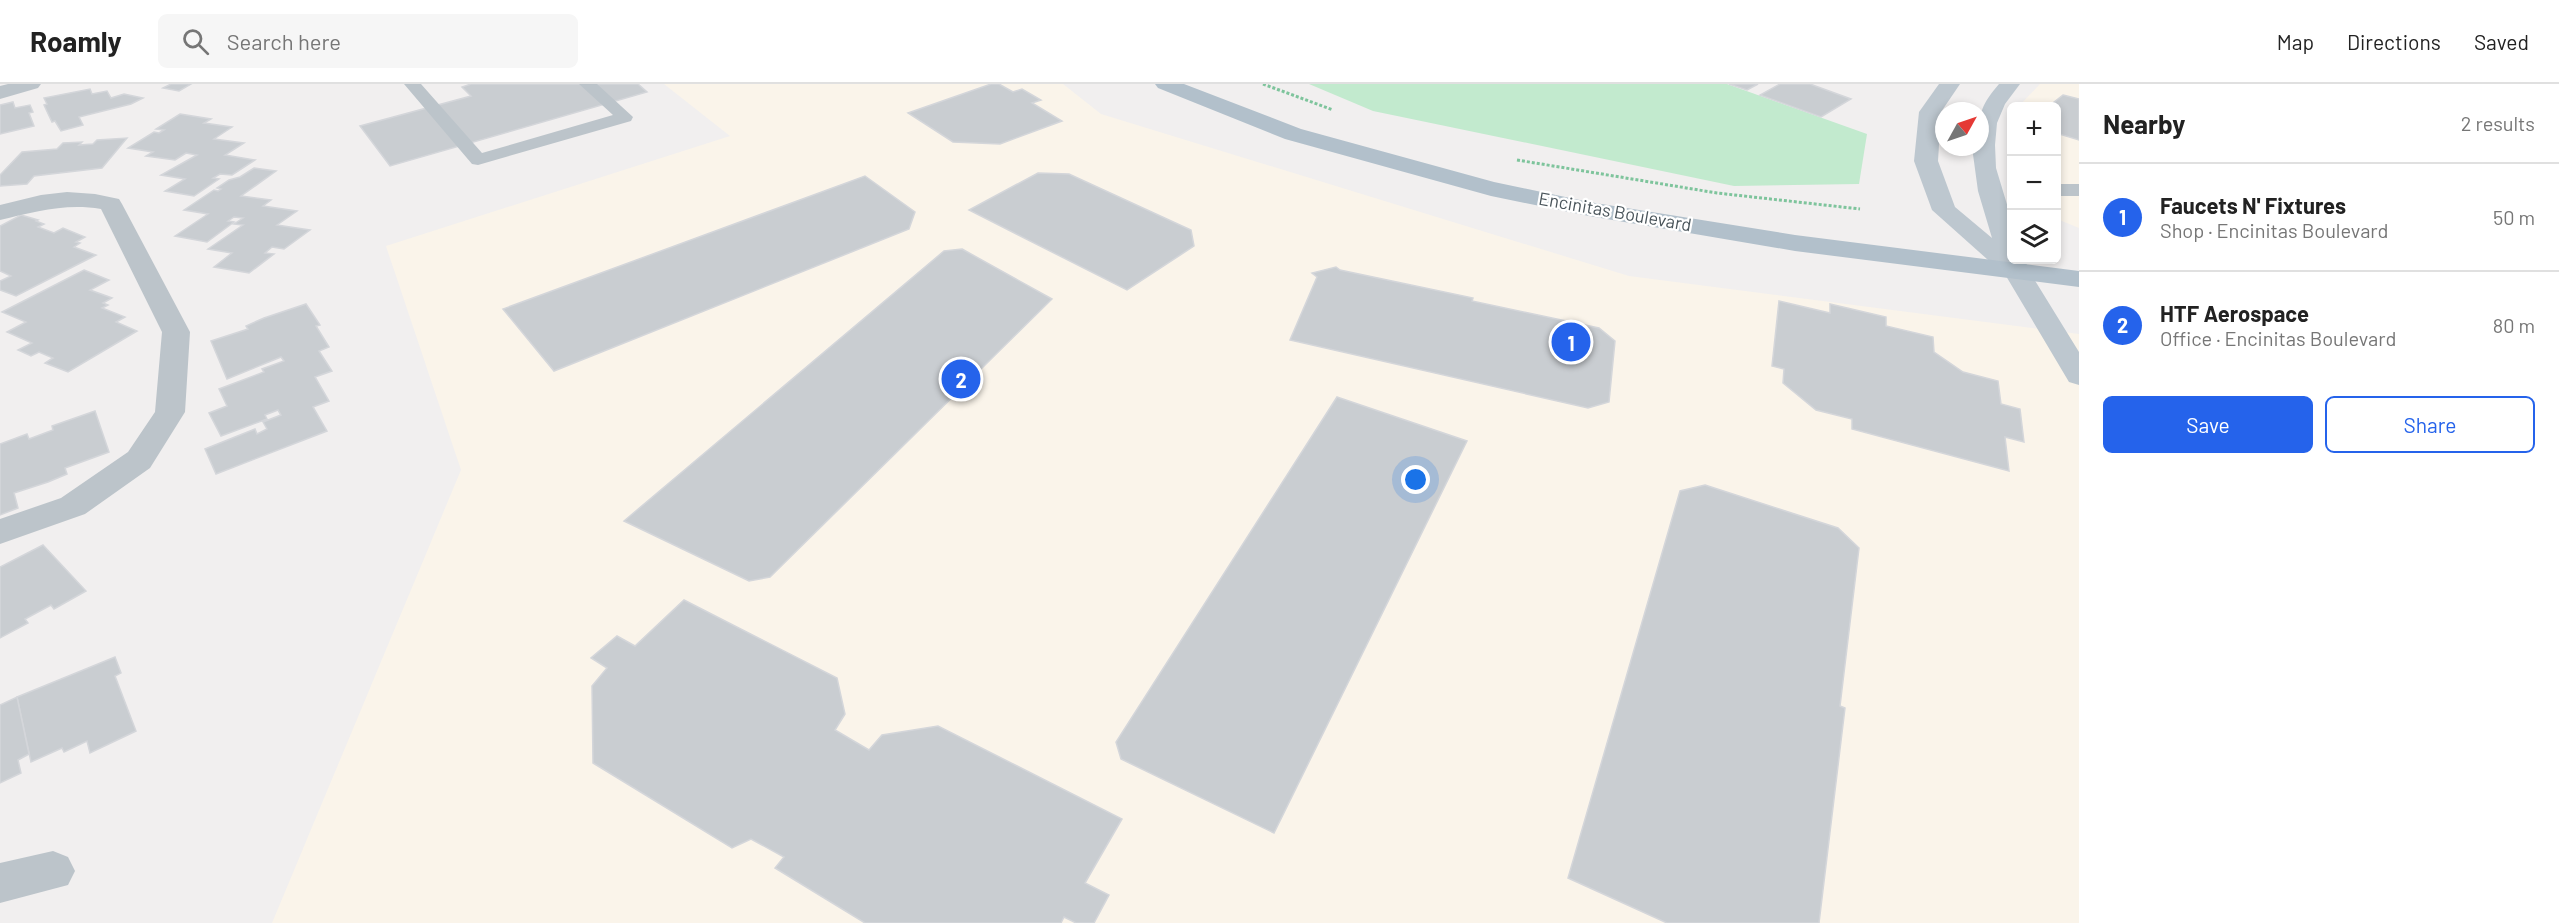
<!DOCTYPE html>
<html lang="en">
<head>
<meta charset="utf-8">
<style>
	:root { --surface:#fff; --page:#f6f6f6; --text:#222; --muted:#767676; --line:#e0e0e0; --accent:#2563eb }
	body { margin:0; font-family:Barlow,sans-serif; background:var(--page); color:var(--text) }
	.controls { position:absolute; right:18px; top:18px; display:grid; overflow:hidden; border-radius:9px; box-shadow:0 3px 9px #0003 }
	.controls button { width:54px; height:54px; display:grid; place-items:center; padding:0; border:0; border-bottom:2px solid var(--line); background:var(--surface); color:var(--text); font:30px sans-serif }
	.compass { position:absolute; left:1935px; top:18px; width:54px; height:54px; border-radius:50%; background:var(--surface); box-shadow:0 3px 9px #0003; rotate:50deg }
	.you { position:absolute; left:1416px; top:396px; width:21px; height:21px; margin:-15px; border:4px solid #fff; border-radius:50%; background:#1a73e8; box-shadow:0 0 0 9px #1a73e833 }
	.badge { display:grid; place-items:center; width:39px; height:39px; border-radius:50%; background:var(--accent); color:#fff; font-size:20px; font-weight:700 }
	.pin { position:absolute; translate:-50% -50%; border:3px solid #fff; box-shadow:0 2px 6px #0006 }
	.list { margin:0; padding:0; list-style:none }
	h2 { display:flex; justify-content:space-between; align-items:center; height:78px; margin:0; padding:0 24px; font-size:26px }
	h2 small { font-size:20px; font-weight:400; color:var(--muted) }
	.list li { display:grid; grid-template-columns:39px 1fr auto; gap:18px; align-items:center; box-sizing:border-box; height:108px; padding:0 24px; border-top:2px solid var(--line) }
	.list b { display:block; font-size:22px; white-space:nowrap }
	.list p { margin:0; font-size:20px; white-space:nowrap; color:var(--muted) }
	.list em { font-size:20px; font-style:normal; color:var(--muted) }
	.actions { display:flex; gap:12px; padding:18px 24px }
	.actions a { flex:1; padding:14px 0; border:2px solid var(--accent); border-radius:9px; text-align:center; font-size:21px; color:var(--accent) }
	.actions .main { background:var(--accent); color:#fff }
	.icon { flex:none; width:33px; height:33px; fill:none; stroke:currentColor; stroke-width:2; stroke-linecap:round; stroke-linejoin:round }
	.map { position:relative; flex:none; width:2079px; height:839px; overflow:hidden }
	header { display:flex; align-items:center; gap:36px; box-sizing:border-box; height:84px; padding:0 30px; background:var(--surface); border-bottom:2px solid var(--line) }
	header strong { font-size:28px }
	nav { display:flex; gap:33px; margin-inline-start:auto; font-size:21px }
	.search { width:420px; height:54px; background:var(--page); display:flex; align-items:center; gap:15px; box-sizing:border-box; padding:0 21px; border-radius:9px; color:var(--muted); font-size:22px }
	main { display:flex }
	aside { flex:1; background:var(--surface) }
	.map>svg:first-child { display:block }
	.commercial { fill:#faf4ea }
	.green { fill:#c2eace }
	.building { fill:#c9cdd1; stroke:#d4d6da; stroke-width:1.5 }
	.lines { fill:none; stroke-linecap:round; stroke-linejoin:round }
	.path { stroke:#7ec49c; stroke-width:3; stroke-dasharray:3 2; stroke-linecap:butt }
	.lane { fill:#bcc4ca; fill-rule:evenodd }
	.street { fill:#bcc4ca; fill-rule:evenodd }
	.secondary { fill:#bdc7cf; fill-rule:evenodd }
	.primary { fill:#b2c0cb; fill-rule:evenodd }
	.labels { text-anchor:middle; stroke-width:4.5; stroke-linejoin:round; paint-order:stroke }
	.far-street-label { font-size:18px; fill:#49545a; stroke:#fff }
</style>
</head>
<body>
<header>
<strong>Roamly</strong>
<div class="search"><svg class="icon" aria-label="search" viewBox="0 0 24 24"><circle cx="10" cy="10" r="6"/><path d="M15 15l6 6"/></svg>Search here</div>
<nav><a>Map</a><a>Directions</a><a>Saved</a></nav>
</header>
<main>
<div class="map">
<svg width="2079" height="839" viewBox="0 0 2079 839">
	<rect width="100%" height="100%" fill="#f1efef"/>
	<g class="commercial">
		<polygon points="664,0 1063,0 1101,30 1629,192 2079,250 2079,839 272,839 461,386 386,162 730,52"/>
		<polygon points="2040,0 2079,0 2079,144 2057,135 2056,22 2019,22"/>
	</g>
	<polygon class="green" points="1309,0 1727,0 1867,50 1859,100 1734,102 1373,27"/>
	<g class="building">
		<polygon points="171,0 191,0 179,7 163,4"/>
		<polygon points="471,0 638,0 647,8 390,82 360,42 471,12 462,3"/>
		<polygon points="991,0 999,0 1013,8 1022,5 1041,16 1032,19 1062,37 1000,60 953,58 908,29"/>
		<polygon points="1729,0 1758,0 1747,6"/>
		<polygon points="1780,0 1810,0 1851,15 1821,33 1760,11"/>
		<polygon points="90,5 92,10 107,7 111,14 124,10 143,14 131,20 79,33 83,41 61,47 55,37 52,38 44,21 47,20 44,14"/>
		<polygon points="2063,11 2079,15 2079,56 2056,49 2056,22 2049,22"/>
		<polygon points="13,18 15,24 30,21 33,28 29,29 34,42 0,50 0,21"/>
		<polygon points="180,30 211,35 204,39 232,43 214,55 244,59 225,71 255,76 232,91 220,90 213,94 219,95 194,112 165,107 185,95 161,91 197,71 186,69 175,76 146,72 153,68 128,64 154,48 159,49 164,46 156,45"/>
		<polygon points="127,54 102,84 34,92 27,100 0,102 0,91 22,68 57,65 63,59 82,58 79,61 93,60 97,56"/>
		<polygon points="254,84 276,87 241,112 271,116 263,122 297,127 277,141 310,146 284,165 272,163 265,169 274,170 249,189 214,183 232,169 208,165 243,141 234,140 243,134 234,133 228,137 234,138 207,158 175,152 208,130 184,126 214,106 218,107 221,105 217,104 229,96 240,93"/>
		<polygon points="1038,89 1069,90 1191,146 1194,162 1127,206 969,126"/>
		<polygon points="865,92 915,128 909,145 554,287 503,225"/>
		<polygon points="21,131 38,136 36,137 44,140 38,143 54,149 63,144 85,153 76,158 80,159 74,163 96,171 16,212 0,206 0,197 11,192 0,187 0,142"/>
		<polygon points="962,165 1052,215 770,493 749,497 624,437 944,167"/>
		<polygon points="1336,183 1340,186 1473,214 1472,217 1599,244 1615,257 1609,318 1588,324 1290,256 1317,193 1312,189"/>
		<polygon points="84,186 109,196 90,206 112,214 103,219 108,221 102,224 125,233 116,238 137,247 68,288 45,279 53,274 39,268 31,272 18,266 32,259 7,248 26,238 2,228"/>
		<polygon points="1779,217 1830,229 1830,220 1886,233 1886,242 1933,253 1934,268 1963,288 1998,297 2001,320 2020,325 2024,358 2005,353 2009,387 1852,345 1852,335 1816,326 1783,299 1784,285 1772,282"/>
		<polygon points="306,220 320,241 316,242 329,263 319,267 332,287 315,293 329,317 313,323 327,347 216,390 205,365 255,345 257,350 267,345 263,338 281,331 278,326 265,331 267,335 221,352 209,329 227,322 219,305 264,288 262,285 284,277 281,273 227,295 211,257 248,245 246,242 264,234"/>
		<polygon points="1337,313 1467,357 1274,749 1121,675 1116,658"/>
		<polygon points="95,327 109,368 65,384 67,390 48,398 14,409 18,424 0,431 0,360 27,350 29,355 53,346 52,342"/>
		<polygon points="1705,401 1838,444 1859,464 1840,622 1845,624 1819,839 1667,839 1568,794 1680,407"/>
		<polygon points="43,461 86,507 54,525 51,521 25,535 28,539 0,554 0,483"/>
		<polygon points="684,516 837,594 845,630 835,646 869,666 882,651 938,642 1122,735 1085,799 1109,811 1094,839 1076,839 1064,833 1061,839 865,839 775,784 784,773 751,755 732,764 593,679 592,602 607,584 591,574 617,552 635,562"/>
		<polygon points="115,573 121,589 115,592 136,647 90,669 87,657 64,668 62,664 31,678 17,613"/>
		<polygon points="17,613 29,670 18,676 21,689 0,699 0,621"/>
	</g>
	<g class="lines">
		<g class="path">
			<polyline points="1263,0 1333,26"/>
			<polyline points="1517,76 1717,109 1860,125"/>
		</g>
		<g class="lane">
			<polygon points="404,0 421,0 482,69 613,31 579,0 597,0 633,33 631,37 478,81 472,80"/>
			<rect x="2056" y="100" width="23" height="12"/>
		</g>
		<g class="street">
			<polygon points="8,0 41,0 38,4 0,15 0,2"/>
			<path d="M 67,108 L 95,110 L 119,115 L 122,120 L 190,248 L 185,328 L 150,384 L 85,430 L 0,460 L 0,435 L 61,414 L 128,368 L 155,328 L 162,248 L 101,125 C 65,119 34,128 0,136 L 0,121 L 41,111 Z"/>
			<polygon points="53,767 68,773 75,787 68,801 0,819 0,779"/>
		</g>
		<path class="secondary" d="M 1939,0 L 1960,0 L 1941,28 L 1938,77 L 1955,123 L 1992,154 L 1978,107 L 1972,63 L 1980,63 C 1980,31 1977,26 1999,0 L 2020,0 L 2005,20 L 1997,39 L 1995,61 L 1996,84 L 2012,137 L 2012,176 L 2025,176 L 2029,187 L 2079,268 L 2079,301 L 2069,298 L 2006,192 L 1932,126 L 1914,77 L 1919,28 Z"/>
		<polygon class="primary" points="1155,0 1184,0 1301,45 1494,98 1589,118 1795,151 2079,187 2079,203 1795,167 1589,132 1491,112 1285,55 1158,4"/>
	</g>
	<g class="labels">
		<g class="far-street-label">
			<text transform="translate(1615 128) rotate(10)" y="6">Encinitas Boulevard</text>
		</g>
	</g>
</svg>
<div class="controls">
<button>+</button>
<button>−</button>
<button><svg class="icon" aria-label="layers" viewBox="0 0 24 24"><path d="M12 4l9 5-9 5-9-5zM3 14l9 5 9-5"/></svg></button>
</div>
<svg class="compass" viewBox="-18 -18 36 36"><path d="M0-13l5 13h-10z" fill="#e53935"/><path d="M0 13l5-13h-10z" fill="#767676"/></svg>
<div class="you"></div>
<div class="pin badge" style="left:1571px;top:258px">1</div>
<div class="pin badge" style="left:961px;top:295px">2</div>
</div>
<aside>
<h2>Nearby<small>2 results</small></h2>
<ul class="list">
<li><span class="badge">1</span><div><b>Faucets N' Fixtures</b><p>Shop · Encinitas Boulevard</p></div><em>50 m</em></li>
<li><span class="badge">2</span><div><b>HTF Aerospace</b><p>Office · Encinitas Boulevard</p></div><em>80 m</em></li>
</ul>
<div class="actions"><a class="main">Save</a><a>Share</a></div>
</aside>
</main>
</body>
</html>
